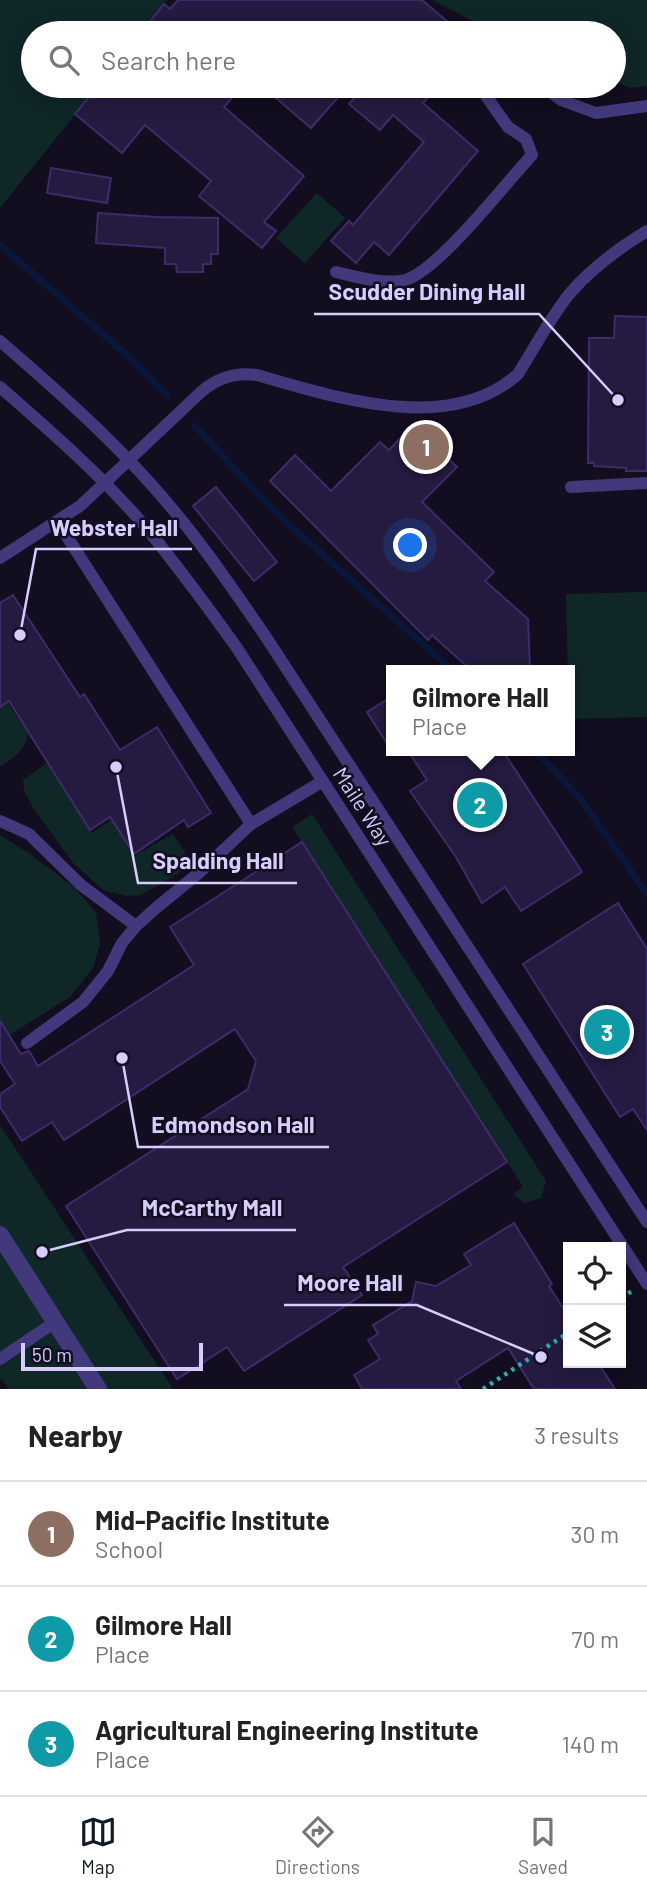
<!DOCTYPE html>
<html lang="en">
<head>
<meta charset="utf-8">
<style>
	:root { --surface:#fff; --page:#f6f6f6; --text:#222; --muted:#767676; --line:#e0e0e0; --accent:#111827 }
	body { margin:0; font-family:Barlow,sans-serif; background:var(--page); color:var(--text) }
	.controls { position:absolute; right:21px; bottom:21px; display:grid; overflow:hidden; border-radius:0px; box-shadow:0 4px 18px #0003 }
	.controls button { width:63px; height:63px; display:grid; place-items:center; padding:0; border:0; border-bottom:2px solid var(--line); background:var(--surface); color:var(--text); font:35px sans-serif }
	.scale { position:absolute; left:21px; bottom:18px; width:182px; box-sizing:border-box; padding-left:7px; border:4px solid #d6ccfd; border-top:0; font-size:19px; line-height:24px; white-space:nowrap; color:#d6ccfd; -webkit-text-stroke:5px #120d1f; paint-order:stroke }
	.you { position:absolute; left:411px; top:546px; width:24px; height:24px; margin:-18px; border:5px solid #fff; border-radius:50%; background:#1a73e8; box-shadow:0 0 0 10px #1a73e833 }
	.badge { display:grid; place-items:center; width:46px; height:46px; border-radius:50%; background:var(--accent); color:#fff; font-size:23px; font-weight:700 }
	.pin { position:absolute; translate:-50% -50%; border:4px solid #fff; box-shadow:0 2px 7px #0006 }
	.popup { position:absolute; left:386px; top:665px; width:189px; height:91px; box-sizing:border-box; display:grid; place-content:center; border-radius:0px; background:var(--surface); filter:drop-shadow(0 2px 5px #0005); font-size:23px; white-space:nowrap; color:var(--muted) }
	.popup b { font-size:26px; color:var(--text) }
	.popup::after { content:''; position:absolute; left:50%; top:100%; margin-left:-14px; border:14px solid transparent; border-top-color:var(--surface) }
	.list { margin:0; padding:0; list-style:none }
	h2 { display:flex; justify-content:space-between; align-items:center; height:91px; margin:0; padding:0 28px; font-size:30px }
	h2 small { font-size:23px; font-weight:400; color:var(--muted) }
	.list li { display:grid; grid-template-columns:46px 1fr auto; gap:21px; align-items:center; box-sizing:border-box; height:105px; padding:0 28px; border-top:2px solid var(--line) }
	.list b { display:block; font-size:26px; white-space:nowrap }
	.list p { margin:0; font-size:23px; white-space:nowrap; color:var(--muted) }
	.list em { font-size:23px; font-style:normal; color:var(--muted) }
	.icon { flex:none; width:38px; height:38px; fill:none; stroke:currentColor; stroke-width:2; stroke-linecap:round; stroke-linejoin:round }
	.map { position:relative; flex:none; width:647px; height:1389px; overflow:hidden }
	.search { position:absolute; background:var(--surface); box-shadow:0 4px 18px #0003; left:21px; right:21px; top:21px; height:77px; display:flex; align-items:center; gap:18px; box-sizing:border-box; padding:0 24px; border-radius:38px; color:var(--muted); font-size:26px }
	.sheet { height:406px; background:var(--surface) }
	nav { display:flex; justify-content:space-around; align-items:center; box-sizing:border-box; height:98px; border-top:2px solid var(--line); background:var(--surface); font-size:19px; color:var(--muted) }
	nav a { display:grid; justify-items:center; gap:4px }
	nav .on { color:var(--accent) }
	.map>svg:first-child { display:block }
	.green { fill:#102728 }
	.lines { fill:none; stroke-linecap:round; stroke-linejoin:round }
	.stream { stroke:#0a173a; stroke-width:7 }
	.building { fill:#251a3f; stroke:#3e2c6a; stroke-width:2 }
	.path { stroke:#31a9ad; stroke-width:4.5; stroke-dasharray:3.5 5; stroke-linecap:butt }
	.service { stroke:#42397c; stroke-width:12 }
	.pedestrian { stroke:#42397c; stroke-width:18 }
	.labels { text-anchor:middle; stroke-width:5; stroke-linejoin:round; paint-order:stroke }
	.street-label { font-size:21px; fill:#d6ccfd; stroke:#120d1f }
	.leader { fill:none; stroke:#d6ccfd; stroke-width:2.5 }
	.callout-dot { fill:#d6ccfd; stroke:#120d1f; stroke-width:2.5 }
	.callout-label { font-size:23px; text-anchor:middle; font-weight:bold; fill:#d6ccfd; stroke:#120d1f; stroke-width:5; stroke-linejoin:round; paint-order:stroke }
</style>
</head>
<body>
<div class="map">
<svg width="647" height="1389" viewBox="0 0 647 1389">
	<rect width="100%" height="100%" fill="#120d1f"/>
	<g class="green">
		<polygon points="0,0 167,0 140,33 33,33 33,86 98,86 0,208"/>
		<polygon points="432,0 647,0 647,86 630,88 614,81 614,33 496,33"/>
		<polygon points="317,193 345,218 305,263 276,238"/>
		<polygon points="647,592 647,717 569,719 566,594"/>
		<path d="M 7,702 L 28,733 C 25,751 15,757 0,766 L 0,707 Z"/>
		<polygon points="47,763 91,833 112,820 134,856 173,834 193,865 141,895 126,896 103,890 73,863 34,809 24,791 23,780"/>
		<polygon points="312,814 546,1181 541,1198 525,1203 513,1194 523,1187 292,827"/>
		<polygon points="0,835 30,854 75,888 96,913 100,945 93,968 70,997 0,1041"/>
		<polygon points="0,1125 173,1389 8,1389 2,1379 0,1380"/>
	</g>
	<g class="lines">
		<g class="stream">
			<polyline points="0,245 135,362 167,396"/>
			<polyline points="195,426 275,512 452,670"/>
			<polyline points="536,751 580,798 647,894"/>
		</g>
	</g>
	<g class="building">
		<polygon points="178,0 422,0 461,33 141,33 164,4 170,9"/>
		<polygon points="98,86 242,86 224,107 304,176 264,222 276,231 262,248 199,196 211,181 145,125 122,153 75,114"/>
		<polygon points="262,86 348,86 311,128"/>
		<polygon points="365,86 438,86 423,103 478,151 389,255 374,242 356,263 331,241 349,221 353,225 424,142 393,115 380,130 349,104"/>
		<polygon points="51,168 111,178 107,203 47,193"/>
		<polygon points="98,213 156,217 218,218 218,254 211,254 211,264 203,264 203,272 177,272 176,264 165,264 165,248 96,243"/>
		<polygon points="615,316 647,317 647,471 626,471 626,468 594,466 594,463 588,463 589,338 614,338"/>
		<polygon points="414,424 457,467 422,502 494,572 485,581 528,619 530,670 471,670 432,635 428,640 270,481 295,455 331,491 380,442 389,450"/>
		<polygon points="216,487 277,562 254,581 193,506"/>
		<polygon points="13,595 80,697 84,694 120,750 157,727 211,813 188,827 184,820 134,854 110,817 90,830 9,701 0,707 0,603"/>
		<polygon points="391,697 391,750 367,712"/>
		<polygon points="408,751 503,751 582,872 521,911 505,887 482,903 456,857 410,791 427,780"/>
		<polygon points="302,842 507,1162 343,1267 362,1295 244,1371 227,1347 177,1379 66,1206 248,1089 256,1061 235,1029 64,1140 52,1122 22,1141 0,1107 0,1094 15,1084 0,1061 0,1021 21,1054 29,1051 38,1066 194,965 170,927"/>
		<polygon points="618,903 647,949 647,1130 633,1109 620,1117 523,964"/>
		<polygon points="514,1223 552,1284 549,1286 568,1316 568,1363 598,1363 615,1389 534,1389 508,1348 456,1381 461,1389 362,1389 354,1375 380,1359 368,1340 378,1334 373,1325 412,1301 416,1282 436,1286 471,1265 464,1254"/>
	</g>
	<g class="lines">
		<g class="path">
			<polyline points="621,1298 632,1291"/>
			<polyline points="483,1389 568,1333"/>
		</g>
		<g class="service">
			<polyline points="542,86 561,100 596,113 647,106"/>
			<path d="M 336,272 C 357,277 384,285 405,280 C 438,271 505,184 532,155 L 526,139 L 508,127 L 486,96 L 491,86"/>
			<path d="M 0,341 C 58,391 120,446 169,505 C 204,546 234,591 264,634 L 647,1222"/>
			<path d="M 0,387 C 49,430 100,474 143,524 C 176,564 207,606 237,648 L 647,1284"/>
			<polyline points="571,487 647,483"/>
			<polyline points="57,521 251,824"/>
			<path d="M 0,558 L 80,506 L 201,392 C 218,377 236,372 257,375 C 335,397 450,436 518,374 C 535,347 551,316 571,292 C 593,267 619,248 647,231"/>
			<polyline points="0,821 29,834 81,885 136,926"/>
			<polyline points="27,1043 83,1002 108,971 122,943 136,926 156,908 200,872 251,824 323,781"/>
			<polyline points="0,1359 55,1322"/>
		</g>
		<polyline class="pedestrian" points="0,1235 98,1389"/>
	</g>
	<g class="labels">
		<g class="street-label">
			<text transform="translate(362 807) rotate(57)" y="7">Maile Way</text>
		</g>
	</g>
	<path class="leader" d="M618 400L539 314H314M20 635L36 549H192M116 767L138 883H297M122 1058L138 1147H329M42 1252L127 1230H296M541 1357L417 1305H284"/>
	<g class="callout-dot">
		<circle cx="618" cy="400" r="7"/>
		<circle cx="20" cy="635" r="7"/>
		<circle cx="116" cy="767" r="7"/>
		<circle cx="122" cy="1058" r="7"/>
		<circle cx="42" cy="1252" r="7"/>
		<circle cx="541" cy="1357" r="7"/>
	</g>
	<g class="callout-label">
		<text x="427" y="300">Scudder Dining Hall</text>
		<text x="114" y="536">Webster Hall</text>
		<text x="218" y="869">Spalding Hall</text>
		<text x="233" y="1133">Edmondson Hall</text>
		<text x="212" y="1216">McCarthy Mall</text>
		<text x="350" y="1291">Moore Hall</text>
	</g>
</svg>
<div class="controls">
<button><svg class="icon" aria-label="locate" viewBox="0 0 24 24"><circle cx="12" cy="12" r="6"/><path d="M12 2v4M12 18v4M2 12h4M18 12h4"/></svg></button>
<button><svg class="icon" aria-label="layers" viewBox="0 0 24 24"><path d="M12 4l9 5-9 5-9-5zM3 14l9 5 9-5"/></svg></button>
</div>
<div class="scale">50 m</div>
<div class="you"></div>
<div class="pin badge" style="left:426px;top:447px;background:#8d6e63">1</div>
<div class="pin badge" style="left:480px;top:805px;background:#0f9aa8">2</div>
<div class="popup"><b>Gilmore Hall</b>Place</div>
<div class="pin badge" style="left:607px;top:1032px;background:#0f9aa8">3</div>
<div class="search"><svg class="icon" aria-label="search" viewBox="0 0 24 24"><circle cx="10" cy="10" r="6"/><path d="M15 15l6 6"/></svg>Search here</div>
</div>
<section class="sheet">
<h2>Nearby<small>3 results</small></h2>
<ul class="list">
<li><span class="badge" style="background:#8d6e63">1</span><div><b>Mid-Pacific Institute</b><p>School</p></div><em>30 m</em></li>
<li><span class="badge" style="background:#0f9aa8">2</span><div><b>Gilmore Hall</b><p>Place</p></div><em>70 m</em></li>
<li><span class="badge" style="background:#0f9aa8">3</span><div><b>Agricultural Engineering Institute</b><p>Place</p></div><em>140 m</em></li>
</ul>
</section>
<nav>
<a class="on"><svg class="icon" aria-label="map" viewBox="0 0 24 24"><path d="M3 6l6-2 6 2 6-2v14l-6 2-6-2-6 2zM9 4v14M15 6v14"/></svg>Map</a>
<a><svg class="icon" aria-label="directions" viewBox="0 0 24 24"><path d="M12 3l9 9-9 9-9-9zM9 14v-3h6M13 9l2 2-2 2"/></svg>Directions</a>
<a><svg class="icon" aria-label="saved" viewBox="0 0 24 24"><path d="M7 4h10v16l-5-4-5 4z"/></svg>Saved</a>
</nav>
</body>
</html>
